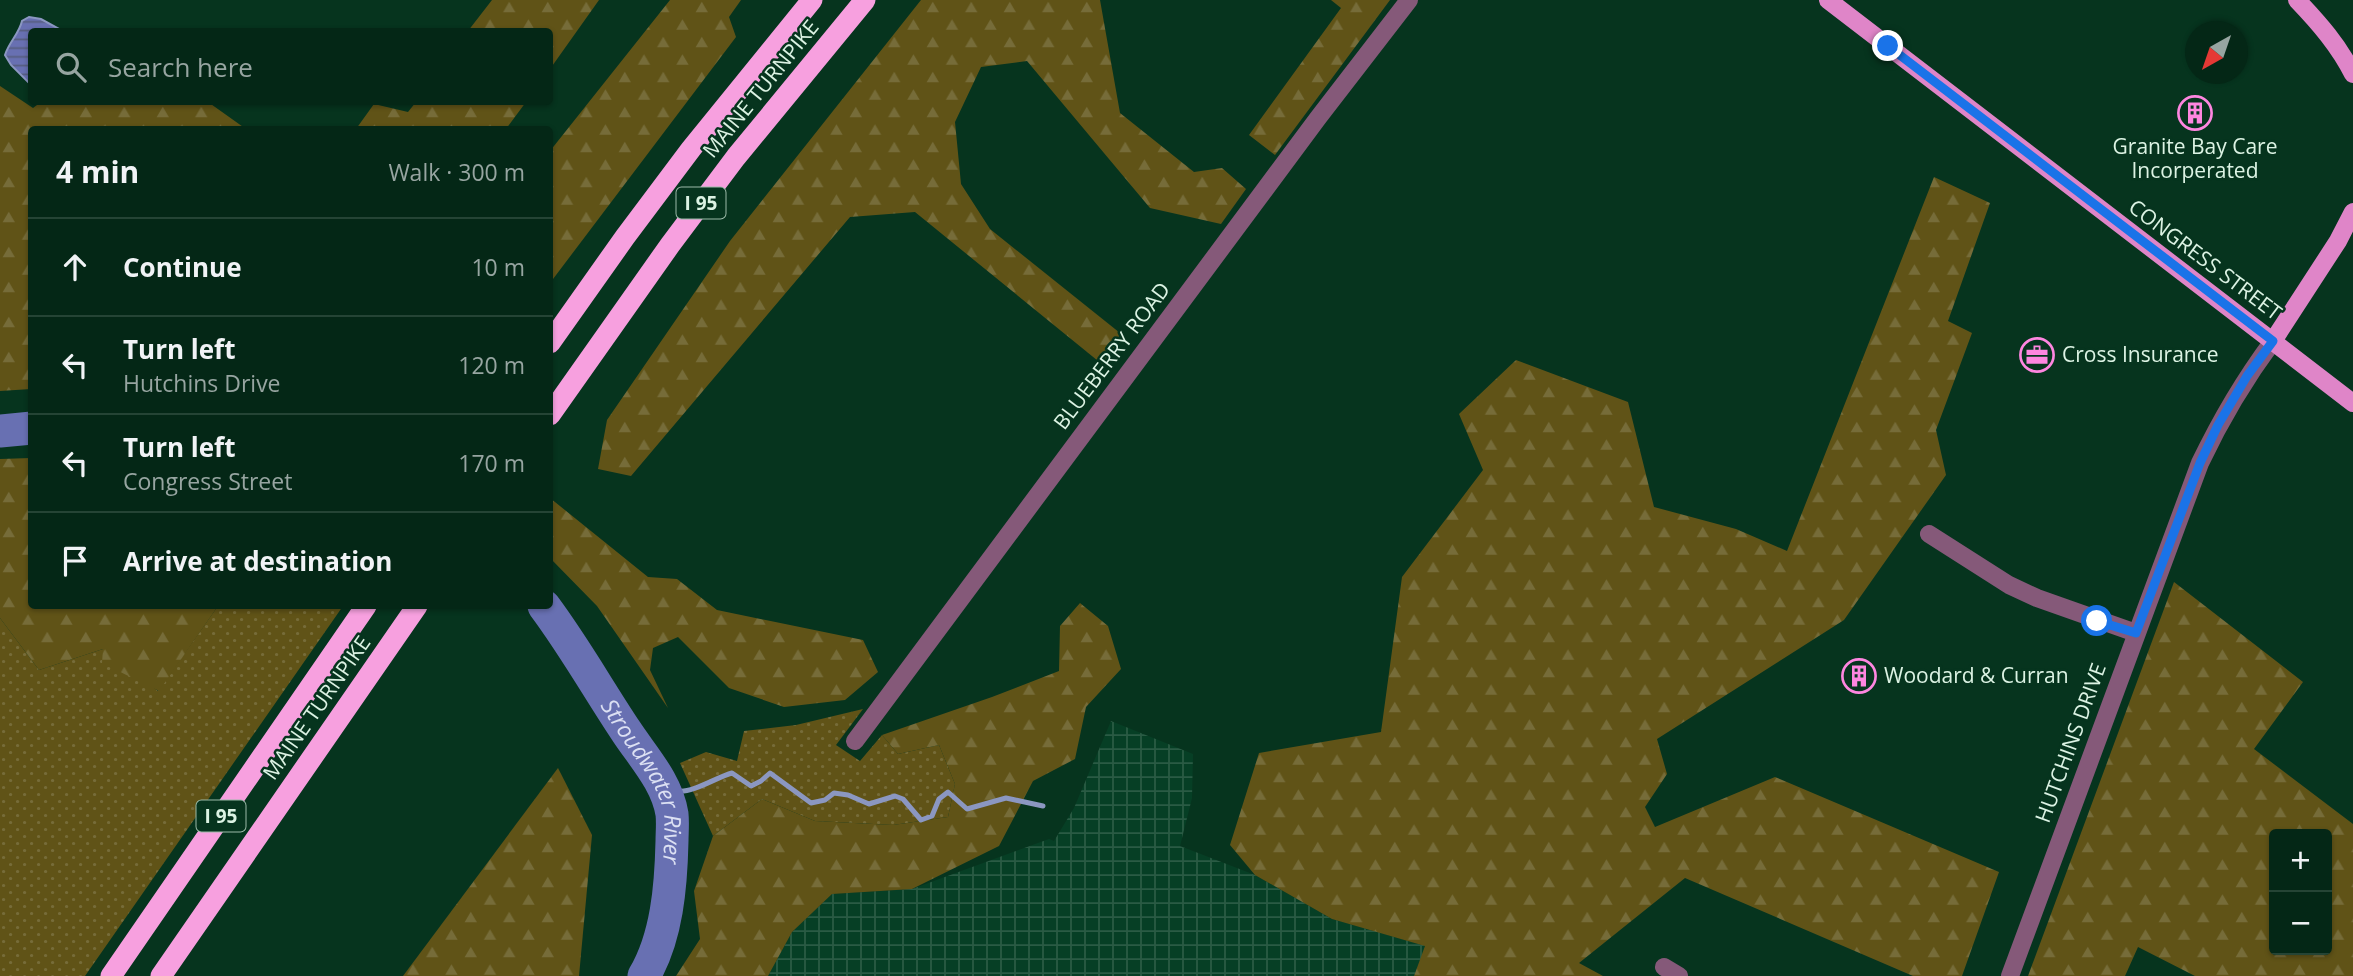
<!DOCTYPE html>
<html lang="en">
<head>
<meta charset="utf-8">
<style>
	:root { --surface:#042716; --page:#123323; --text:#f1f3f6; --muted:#97a5a1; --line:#254435 }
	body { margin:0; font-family:"Open Sans",sans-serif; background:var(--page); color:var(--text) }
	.controls { position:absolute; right:21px; bottom:21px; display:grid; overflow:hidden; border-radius:7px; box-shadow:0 2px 5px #0004 }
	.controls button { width:63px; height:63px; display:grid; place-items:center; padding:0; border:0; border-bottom:2px solid var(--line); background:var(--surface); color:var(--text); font:35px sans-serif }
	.compass { position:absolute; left:2185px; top:21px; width:63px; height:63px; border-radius:50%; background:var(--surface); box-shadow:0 2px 5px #0004; rotate:220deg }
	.stop { position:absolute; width:21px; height:21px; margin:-16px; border:5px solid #1a73e8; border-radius:50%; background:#fff }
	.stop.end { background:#1a73e8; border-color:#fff; box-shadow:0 2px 7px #0008 }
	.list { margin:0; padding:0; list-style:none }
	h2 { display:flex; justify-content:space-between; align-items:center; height:91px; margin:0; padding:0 28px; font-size:30px }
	h2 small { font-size:23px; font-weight:400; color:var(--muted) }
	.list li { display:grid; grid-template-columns:46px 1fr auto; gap:21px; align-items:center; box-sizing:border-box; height:98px; padding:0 28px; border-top:2px solid var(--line) }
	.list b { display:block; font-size:26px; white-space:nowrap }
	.list p { margin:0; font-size:23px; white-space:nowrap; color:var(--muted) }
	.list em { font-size:23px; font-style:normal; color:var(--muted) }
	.icon { flex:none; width:38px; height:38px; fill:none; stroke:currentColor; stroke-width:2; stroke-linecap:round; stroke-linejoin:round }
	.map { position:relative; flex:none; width:2353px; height:976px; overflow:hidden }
	.search { position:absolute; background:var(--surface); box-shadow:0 2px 5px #0004; left:28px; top:28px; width:525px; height:77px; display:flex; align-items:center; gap:18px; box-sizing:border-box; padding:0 24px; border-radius:7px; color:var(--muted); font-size:26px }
	.panel { position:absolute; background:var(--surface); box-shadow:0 2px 5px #0004; left:28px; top:126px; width:525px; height:483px; border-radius:7px }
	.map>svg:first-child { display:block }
	.industrial { fill:url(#industrial-grid) }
	.grass { fill:url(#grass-dots) }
	.forest { fill:url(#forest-firs); fill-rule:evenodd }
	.water { fill:url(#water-rules); stroke:#8b97c1; stroke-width:2 }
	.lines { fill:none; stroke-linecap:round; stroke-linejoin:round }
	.stream { stroke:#8b97c1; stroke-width:5 }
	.river { stroke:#6870b2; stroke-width:33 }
	.minor { stroke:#855979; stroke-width:18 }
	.major { stroke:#df85c8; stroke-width:18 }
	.highway { stroke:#f7a0df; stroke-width:21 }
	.route { stroke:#1a73e8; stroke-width:9 }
	.labels { text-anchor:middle; stroke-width:5; stroke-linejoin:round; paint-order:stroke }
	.shield { fill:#06341e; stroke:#9cbaa9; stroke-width:2 }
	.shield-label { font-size:19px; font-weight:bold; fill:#dcf3e4 }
	.street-label { font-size:21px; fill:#dcf3e4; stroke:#06341e }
	.poi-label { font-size:21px; fill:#dcf3e4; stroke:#06341e; text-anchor:start }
	.water-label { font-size:23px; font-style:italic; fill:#dce0f3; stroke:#06341e }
</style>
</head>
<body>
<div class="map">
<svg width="2353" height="976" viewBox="0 0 2353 976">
	<defs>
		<pattern id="industrial-grid" width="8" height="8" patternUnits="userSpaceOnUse" patternTransform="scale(1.75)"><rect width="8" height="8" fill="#063f25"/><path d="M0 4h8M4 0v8" fill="none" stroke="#2a5b44"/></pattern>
		<pattern id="grass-dots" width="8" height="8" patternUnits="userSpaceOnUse" patternTransform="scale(1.75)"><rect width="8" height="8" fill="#605317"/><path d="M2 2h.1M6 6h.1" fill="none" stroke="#766c39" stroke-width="1.8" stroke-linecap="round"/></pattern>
		<pattern id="forest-firs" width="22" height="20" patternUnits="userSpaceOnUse" patternTransform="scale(1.75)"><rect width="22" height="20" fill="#605317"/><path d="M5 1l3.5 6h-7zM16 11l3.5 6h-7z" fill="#766c39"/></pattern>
		<pattern id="water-rules" width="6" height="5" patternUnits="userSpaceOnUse" patternTransform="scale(1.75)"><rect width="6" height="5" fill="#6870b2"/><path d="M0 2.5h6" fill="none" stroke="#575e80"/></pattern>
	</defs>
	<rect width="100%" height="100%" fill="#06341e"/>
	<polygon class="industrial" points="1111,721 1193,754 1192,798 1180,846 1255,875 1332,919 1426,946 1414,976 768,976 792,932 832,894 912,889 1049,839 1054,841 1074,808"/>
	<g class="grass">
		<polygon points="218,606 343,606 85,976 0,976 0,618 39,670 103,649 158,691"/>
		<polygon points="863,709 836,745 860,761 882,735 898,754 939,745 955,784 948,817 893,825 815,821 762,799 713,836 680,763 706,752 737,761 744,731 796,725"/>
	</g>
	<g class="forest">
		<polygon points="492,0 599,0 550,69 550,32 468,31"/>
		<polygon points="670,0 741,0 729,17 736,37 550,283 550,151"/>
		<polygon points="921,0 1100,0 1120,113 1194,172 1222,168 1246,189 1221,224 1150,208 1027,61 981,67 955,122 961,184 990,229 1125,337 1103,365 915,212 850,217 631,476 598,469 607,420 730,241"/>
		<polygon points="1331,0 1390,0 1275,155 1249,135 1341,8"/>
		<polygon points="0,86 33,108 41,102 208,102 246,129 32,130 31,389 0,391"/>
		<polygon points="416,102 526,102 506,129 356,129 374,104 408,112"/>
		<polygon points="1934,177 1990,203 1948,321 1972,333 1936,430 1946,475 1844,620 1657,739 1667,774 1645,807 1655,827 1775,777 1999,872 1962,976 1913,976 1685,878 1579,963 1603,976 1414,976 1425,946 1332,919 1255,875 1230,845 1259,753 1381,732 1402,577 1483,470 1459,414 1516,360 1628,402 1654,507 1736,529 1787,551"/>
		<polygon points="31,458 32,606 218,606 159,691 102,663 103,649 39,670 0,618 0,459"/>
		<polygon points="550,498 648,577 677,579 717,610 863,640 878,672 845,700 784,707 729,688 678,637 653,648 650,670 668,708 597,606 550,558"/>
		<path d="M 2174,582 L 2303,682 L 2254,749 L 2353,824 L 2353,976 L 2195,976 L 2138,947 L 2125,976 L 2028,976 ZM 2274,834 L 2327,834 L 2327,950 L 2274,950 Z"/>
		<polygon points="1080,603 1108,626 1121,669 1086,707 1075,759 1033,781 999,846 912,889 832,894 792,932 768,976 676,976 700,939 694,891 713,836 762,799 815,821 893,825 948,817 955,784 939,745 898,754 882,735 992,697 1059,671 1060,626"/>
		<polygon points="558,768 592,835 579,976 403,976"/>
	</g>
	<path class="water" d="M 29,17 L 41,19 L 63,31 L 32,32 L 31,85 L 11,65 L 5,55 C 9,42 19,34 22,21 Z"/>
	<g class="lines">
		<path class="stream" d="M 662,784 C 667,786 673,790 678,791 C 693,793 717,777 732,773 L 751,786 L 761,781 L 770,773 L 811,803 L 825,800 L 834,793 L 848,795 L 869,804 L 895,796 L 903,799 L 921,820 L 932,816 L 939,799 L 948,792 L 967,809 L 1006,798 L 1043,806"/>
		<g class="river">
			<polyline points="0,431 32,428"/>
			<path id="s1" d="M 544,606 C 574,646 598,689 626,731 C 643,757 667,782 672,814 C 673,823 672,833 672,841 C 671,886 667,937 644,976"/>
		</g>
		<g class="minor">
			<polyline points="1929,534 2009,585 2037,598 2136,633"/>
			<polyline points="855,741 1318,118 1409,0"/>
			<polyline points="1664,967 1679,976"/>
			<path d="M 2010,976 L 2200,463 C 2221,419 2244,380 2273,341"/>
		</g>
		<g class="major">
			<polyline points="1828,0 2353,403"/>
			<path d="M 2297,0 C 2319,23 2339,46 2353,74"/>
			<polyline points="2273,341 2338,241 2353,212"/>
		</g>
		<g class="highway">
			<polyline points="550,343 625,237 691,149 812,0"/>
			<polyline points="550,415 670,245 736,157 865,0"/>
			<polyline points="111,976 366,606"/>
			<polyline points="161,976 417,606"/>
		</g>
	</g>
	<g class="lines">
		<polyline class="route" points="1888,46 2273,341 2247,376 2218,425 2200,463 2136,633 2097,621"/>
	</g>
	<defs>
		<g id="building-ring" transform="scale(1.75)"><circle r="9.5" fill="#06341e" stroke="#fe86e0" stroke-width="1.5"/><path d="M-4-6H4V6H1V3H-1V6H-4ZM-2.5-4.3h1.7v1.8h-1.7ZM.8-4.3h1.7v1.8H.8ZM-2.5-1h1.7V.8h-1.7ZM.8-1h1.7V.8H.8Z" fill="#fe86e0"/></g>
		<g id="office-ring" transform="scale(1.75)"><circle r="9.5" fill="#06341e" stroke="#fe86e0" stroke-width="1.5"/><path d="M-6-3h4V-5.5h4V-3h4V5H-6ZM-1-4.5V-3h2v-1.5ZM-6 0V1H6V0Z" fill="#fe86e0"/></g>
	</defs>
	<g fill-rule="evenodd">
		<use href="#building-ring" x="2195" y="113"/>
		<use href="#office-ring" x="2037" y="355"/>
		<use href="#building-ring" x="1859" y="676"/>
	</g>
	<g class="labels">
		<g class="shield">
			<rect x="676.5" y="187.5" width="49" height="31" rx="5"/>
			<rect x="196.5" y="800.5" width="49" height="31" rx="5"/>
		</g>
		<g class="shield-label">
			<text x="701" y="210">I 95</text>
			<text x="221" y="823">I 95</text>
		</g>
		<g class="street-label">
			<text transform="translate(761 89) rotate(-51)" y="7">MAINE TURNPIKE</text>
			<text transform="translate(2205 260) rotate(37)" y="7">CONGRESS STREET</text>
			<text transform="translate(1112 356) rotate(-53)" y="7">BLUEBERRY ROAD</text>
			<text transform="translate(317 708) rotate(-55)" y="7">MAINE TURNPIKE</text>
			<text transform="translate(2071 743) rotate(-70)" y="7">HUTCHINS DRIVE</text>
		</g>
		<g class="poi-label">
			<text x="2195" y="154" text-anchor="middle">Granite Bay Care<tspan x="2195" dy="24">Incorperated</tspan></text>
			<text x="2062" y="362">Cross Insurance</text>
			<text x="1884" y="683">Woodard &amp; Curran</text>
		</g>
		<g class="water-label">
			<text dy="8" stroke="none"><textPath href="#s1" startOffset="205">Stroudwater River</textPath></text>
		</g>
	</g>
</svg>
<div class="controls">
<button>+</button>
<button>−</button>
</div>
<svg class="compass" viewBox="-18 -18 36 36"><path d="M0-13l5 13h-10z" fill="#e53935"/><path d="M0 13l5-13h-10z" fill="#97a5a1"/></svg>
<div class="stop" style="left:2097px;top:621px"></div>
<div class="stop end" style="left:1888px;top:46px"></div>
<div class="search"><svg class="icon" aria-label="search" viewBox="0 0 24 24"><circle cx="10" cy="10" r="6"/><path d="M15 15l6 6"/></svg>Search here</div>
<section class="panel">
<h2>4 min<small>Walk · 300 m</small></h2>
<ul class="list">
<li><svg class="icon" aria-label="ahead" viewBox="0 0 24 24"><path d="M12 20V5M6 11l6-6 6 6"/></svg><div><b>Continue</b></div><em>10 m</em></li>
<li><svg class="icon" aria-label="left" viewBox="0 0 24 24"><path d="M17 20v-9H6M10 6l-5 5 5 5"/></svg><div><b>Turn left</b><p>Hutchins Drive</p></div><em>120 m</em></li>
<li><svg class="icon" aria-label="left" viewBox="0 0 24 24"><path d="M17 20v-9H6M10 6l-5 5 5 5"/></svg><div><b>Turn left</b><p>Congress Street</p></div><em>170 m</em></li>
<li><svg class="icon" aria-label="arrive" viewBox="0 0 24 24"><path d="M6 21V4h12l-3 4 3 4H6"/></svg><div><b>Arrive at destination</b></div></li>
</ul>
</section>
</div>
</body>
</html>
